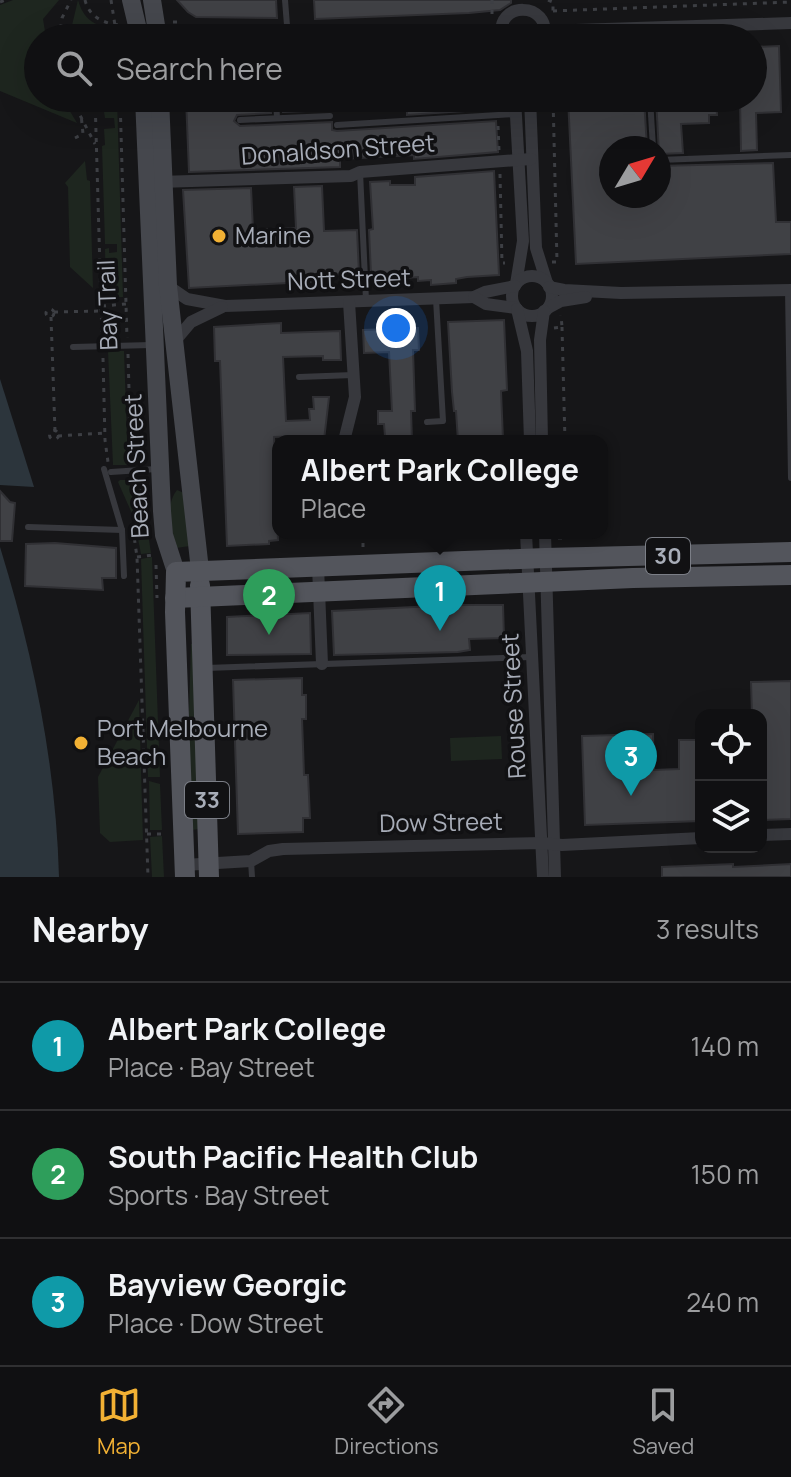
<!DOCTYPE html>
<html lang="en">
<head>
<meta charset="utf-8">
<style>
	:root { --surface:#101012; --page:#1e1e20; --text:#f1f3f6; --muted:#9c9d9f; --line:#303032; --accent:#f2b134 }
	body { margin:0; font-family:Manrope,sans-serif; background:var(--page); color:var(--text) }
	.controls { position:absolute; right:24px; bottom:24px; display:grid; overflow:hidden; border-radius:16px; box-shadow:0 8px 32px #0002 }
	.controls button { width:72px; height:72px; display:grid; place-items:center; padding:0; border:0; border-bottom:2px solid var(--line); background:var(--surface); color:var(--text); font:40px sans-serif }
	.compass { position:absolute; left:599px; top:136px; width:72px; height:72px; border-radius:50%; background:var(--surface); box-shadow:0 8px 32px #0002; rotate:52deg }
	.you { position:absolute; left:396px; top:328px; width:28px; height:28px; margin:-20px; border:6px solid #fff; border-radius:50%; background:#1a73e8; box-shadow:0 0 0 12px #1a73e833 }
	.badge { display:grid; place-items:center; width:52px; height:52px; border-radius:50%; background:var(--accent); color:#fff; font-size:26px; font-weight:700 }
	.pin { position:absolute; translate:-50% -66px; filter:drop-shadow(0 2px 4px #0008) }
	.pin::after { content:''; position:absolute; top:42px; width:28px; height:24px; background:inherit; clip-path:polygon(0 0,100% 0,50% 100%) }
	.popup { position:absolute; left:272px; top:435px; width:336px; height:104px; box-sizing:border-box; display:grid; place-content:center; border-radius:16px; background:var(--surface); filter:drop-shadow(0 2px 6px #0005); font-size:26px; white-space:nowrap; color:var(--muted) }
	.popup b { font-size:30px; color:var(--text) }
	.popup::after { content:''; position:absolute; left:50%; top:100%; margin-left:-16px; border:16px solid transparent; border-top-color:var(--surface) }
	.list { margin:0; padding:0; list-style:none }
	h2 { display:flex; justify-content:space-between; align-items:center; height:104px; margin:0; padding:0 32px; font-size:34px }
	h2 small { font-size:26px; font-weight:400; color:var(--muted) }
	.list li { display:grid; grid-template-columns:52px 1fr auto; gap:24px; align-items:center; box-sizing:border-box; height:128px; padding:0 32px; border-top:2px solid var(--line) }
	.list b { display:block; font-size:30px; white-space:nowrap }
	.list p { margin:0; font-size:26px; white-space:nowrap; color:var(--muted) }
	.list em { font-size:26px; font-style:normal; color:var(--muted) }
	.icon { flex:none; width:44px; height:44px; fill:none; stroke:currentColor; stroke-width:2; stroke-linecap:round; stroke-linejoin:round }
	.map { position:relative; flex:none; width:791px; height:877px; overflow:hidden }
	.search { position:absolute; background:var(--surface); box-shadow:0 8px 32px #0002; left:24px; right:24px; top:24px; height:88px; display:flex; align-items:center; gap:20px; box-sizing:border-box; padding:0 28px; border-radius:44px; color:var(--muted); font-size:30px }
	.sheet { height:488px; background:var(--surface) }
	nav { display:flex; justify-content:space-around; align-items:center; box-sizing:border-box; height:112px; border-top:2px solid var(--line); background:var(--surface); font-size:22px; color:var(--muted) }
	nav a { display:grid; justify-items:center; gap:4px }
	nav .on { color:var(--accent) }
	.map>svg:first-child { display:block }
	.green { fill:#1e261f }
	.water { fill:#2c353c }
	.building { fill:#404145; stroke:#303034; stroke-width:2 }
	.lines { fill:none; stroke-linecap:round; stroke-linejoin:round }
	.path { stroke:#3d3f44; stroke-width:3; stroke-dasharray:4 6; stroke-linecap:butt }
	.lane { stroke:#37383d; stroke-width:6 }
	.street { stroke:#37383d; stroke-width:12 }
	.secondary { stroke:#45474d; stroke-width:18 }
	.primary { stroke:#53555c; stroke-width:20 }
	.poi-dot { fill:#f2b134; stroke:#111113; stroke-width:3 }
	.labels { text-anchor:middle; stroke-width:7; stroke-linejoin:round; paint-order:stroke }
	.shield { fill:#111113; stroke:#7b7e86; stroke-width:2 }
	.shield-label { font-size:22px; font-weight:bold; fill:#a8adb8 }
	.street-label { font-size:24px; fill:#a8adb8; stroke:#111113 }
	.poi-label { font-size:24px; fill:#a8adb8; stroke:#111113; text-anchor:start }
</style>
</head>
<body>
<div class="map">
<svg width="791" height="877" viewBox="0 0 791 877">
	<rect width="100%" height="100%" fill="#161618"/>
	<g class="green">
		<polygon points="13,0 59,0 43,19 46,38 38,38 38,98 62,98 77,123 0,91 0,5"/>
		<path d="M 78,0 C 83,18 94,27 112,27 L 114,38 L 104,38 C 93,23 81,30 69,38 Z"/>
		<polygon points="100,98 117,98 123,297 106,298 105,249 109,248 109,253 117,252 117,244 105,244 102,146 105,145 104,129 115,128 114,118 105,118 104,112 101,112"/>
		<polygon points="85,161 87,180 90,181 93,288 70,267 68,187 65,183"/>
		<polygon points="108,351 124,351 128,465 113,465"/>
		<polygon points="120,480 131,480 143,501 151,553 141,554 134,518 118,482"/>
		<path d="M 177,490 L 184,493 L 190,546 L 176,548 C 168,532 165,505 177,490 Z"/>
		<polygon points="152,557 160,777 148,777 141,559"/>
		<polygon points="191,644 194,644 200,829 191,830 188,746"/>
		<polygon points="139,700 143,840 110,842 100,833 98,777"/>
		<polygon points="501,736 502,759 451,761 450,738"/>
		<polygon points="149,781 160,784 162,830 150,830"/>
		<polygon points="162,836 164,877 152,877 150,837"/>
	</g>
	<g class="water">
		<polygon points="0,379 34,487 0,485"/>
		<path d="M 0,547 C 33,654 56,764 59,877 L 0,877 Z"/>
	</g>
	<g class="building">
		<polygon points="177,0 276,0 277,18 196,17 188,12"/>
		<polygon points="314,0 511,0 511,3 500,10 469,13 315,19"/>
		<polygon points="779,46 781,112 756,113 757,150 741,151 740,98 753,98 753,47"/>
		<polygon points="186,98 270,98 271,113 237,115 234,121 240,126 332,122 332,130 337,131 496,121 498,152 414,159 414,155 340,159 340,167 189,172"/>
		<polygon points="282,98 331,98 331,110 283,112"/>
		<polygon points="407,98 493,98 494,109 407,115"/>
		<polygon points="568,98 644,98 647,148 611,148 611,196 659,196 659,166 773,163 776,222 791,222 791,254 576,264"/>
		<polygon points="656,98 716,98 717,115 709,115 709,123 681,124 683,153 659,154"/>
		<polygon points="494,171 499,275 467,277 456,279 456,283 431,285 431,280 418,281 418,277 376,280 376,273 371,274 369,230 373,229 370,182 390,181 390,185 415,185 415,177"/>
		<polygon points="322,186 324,231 357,230 359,274 326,275 327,281 189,288 183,190 251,188 253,230 268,229 296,228 294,187"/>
		<polygon points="504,320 507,390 501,391 503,439 458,441 456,411 454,411 452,392 448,322"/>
		<polygon points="281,323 281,333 340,331 341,360 323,360 323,356 283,357 286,421 310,420 309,409 314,409 313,397 329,397 324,440 302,441 302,436 274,437 278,540 269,541 269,544 227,546 220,361 215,361 214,327"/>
		<polygon points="418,328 419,350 413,350 415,411 411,411 412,441 389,441 389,436 385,436 384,424 378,424 378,411 392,411 389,352 364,353 363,330"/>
		<polygon points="0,491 10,502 15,503 12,541 0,541"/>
		<polygon points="55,543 116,548 116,578 102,578 103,590 25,586 26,544"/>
		<polygon points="456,605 503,605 504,638 469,639 470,650 458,652 334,655 332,611"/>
		<polygon points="310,613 311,654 227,655 227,617"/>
		<polygon points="302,678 302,695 306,695 306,719 302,719 303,746 304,775 308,775 310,818 303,818 303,832 238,834 233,680"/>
		<polygon points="791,681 791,819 761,820 761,715 752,715 751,682"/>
		<polygon points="653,734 654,770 679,769 679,740 701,740 701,821 585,825 582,736"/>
		<polygon points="733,864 733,867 791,864 791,877 662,877 662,867"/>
	</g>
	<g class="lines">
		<g class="path">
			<path d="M 85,0 C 89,17 104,24 121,25"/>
			<polyline points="111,0 117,38"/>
			<polyline points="548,0 553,2 553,12"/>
			<polyline points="0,2 5,0"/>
			<polyline points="553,11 791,2"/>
			<polyline points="492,14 492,0"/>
			<polyline points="173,22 177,22 179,38"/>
			<polyline points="59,38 62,18 71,0"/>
			<polyline points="79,38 87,35 96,38"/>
			<polyline points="71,98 95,144"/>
			<polyline points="95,98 102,338"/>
			<polyline points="120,98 127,338"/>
			<polyline points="498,126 499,150"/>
			<polyline points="75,138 83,134 81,114"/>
			<polyline points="500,174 502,263 505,263"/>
			<polyline points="552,262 557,262 553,98"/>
			<polyline points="102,306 126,304"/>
			<circle cx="50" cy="313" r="4"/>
			<polyline points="54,312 102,311"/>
			<polyline points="51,317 55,431"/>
			<polyline points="562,327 565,441"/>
			<polyline points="554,328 562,327 561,315"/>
			<polyline points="128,354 131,462"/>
			<polyline points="103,358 105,440 108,462"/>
			<circle cx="54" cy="435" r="4.5"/>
			<polyline points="58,436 105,433"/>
			<polyline points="135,481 145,499"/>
			<polyline points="133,529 137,557 148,877"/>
			<polyline points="363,533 363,549"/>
			<polyline points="558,538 567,538"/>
			<polyline points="137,557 153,555"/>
			<polyline points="156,565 157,598"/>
			<polyline points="147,834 167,834"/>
		</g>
		<g class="lane">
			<polyline points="285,0 288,38"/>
			<polyline points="276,98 277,118"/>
			<polyline points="650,98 653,148"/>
			<polyline points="240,120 330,116"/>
			<polyline points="337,125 516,114"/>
			<polyline points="659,160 791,155"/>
			<polyline points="360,172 366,300"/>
			<polyline points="788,290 791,478"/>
			<polyline points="73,347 151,345"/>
			<polyline points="299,377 353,375"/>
			<polyline points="427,422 443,421 436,299"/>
			<polyline points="104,469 122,530 124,576"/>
			<polyline points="111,472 156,469"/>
			<polyline points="28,527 122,530"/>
			<polyline points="206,668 531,657"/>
			<polyline points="251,861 252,877"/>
		</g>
		<g class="street">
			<polyline points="545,31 791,23"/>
			<polyline points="403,38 501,33"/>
			<path d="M 502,38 C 494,0 552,1 544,38"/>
			<polyline points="515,98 523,241 516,284"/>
			<polyline points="530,98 536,248 547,283"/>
			<polyline points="159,182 351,176 360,172 531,159"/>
			<circle cx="532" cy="296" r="20"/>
			<polyline points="168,286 187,299 225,306 474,297 485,292 515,286"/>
			<polyline points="549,287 564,290 621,293 791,290"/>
			<polyline points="474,297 486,304 516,308"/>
			<polyline points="548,308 561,301 586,297"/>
			<polyline points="517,309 527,351 530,441"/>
			<polyline points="175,341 191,322 222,307"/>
			<polyline points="344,441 355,397 349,302"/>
			<polyline points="542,441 540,340 544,311"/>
			<polyline points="526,533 543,877"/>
			<polyline points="545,533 555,877"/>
			<polyline points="318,566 322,664"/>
			<polyline points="761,835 791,834"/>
			<polyline points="184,865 251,861 269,851 283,849 542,843 562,845 701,838"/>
		</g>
		<g class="secondary">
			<polyline points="131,0 140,38"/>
			<polyline points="152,0 158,38"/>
			<polyline points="144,98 162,511 164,535 176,572"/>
			<polyline points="160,98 168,286 200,570"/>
		</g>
		<g class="primary">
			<polyline points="200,585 209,877"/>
			<polyline points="175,598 633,578 791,575"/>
			<polyline points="185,877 175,612 176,572 545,558 791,552"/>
		</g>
	</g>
	<g class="poi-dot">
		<circle cx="219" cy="236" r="8"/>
		<circle cx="81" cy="743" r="8"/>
	</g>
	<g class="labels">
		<g class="shield">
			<rect x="646" y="538" width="44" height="36" rx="6"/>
			<rect x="185" y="782" width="44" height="36" rx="6"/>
		</g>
		<g class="shield-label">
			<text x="668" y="564">30</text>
			<text x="207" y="808">33</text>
		</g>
		<g class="street-label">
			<text transform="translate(338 150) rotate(-4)" y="8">Donaldson Street</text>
			<text transform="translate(349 280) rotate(-2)" y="8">Nott Street</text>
			<text transform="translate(108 305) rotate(-92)" y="8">Bay Trail</text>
			<text transform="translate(137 466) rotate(-93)" y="8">Beach Street</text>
			<text transform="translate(514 706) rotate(-93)" y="8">Rouse Street</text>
			<text transform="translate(441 823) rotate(-1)" y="8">Dow Street</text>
		</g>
		<g class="poi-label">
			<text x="235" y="244">Marine</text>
			<text x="97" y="737">Port Melbourne<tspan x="97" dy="28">Beach</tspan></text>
		</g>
	</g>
</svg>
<div class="controls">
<button><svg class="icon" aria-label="locate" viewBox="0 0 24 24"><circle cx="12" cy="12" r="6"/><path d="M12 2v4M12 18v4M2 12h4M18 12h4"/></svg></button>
<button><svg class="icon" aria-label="layers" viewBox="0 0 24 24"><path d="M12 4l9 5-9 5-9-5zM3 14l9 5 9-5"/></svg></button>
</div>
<svg class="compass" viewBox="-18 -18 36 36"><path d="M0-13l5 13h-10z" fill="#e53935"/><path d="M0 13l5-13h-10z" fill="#9c9d9f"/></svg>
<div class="you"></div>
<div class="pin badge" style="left:440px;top:631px;background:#0f9aa8">1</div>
<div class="popup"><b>Albert Park College</b>Place</div>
<div class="pin badge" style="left:269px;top:635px;background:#2e9e5b">2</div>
<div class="pin badge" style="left:631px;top:796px;background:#0f9aa8">3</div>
<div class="search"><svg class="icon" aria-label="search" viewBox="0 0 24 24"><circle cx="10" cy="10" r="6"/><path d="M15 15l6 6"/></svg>Search here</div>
</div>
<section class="sheet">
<h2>Nearby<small>3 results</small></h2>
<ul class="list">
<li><span class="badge" style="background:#0f9aa8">1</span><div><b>Albert Park College</b><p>Place · Bay Street</p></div><em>140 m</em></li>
<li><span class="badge" style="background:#2e9e5b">2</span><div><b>South Pacific Health Club</b><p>Sports · Bay Street</p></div><em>150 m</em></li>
<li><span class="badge" style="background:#0f9aa8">3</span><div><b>Bayview Georgic</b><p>Place · Dow Street</p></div><em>240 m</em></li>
</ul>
</section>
<nav>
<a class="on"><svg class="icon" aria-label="map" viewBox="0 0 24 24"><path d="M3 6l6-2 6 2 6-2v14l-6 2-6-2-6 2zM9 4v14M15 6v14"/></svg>Map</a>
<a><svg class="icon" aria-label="directions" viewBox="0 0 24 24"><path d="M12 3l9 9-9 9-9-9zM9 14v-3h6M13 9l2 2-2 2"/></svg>Directions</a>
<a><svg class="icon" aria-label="saved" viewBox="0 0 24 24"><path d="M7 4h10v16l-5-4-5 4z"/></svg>Saved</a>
</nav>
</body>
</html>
